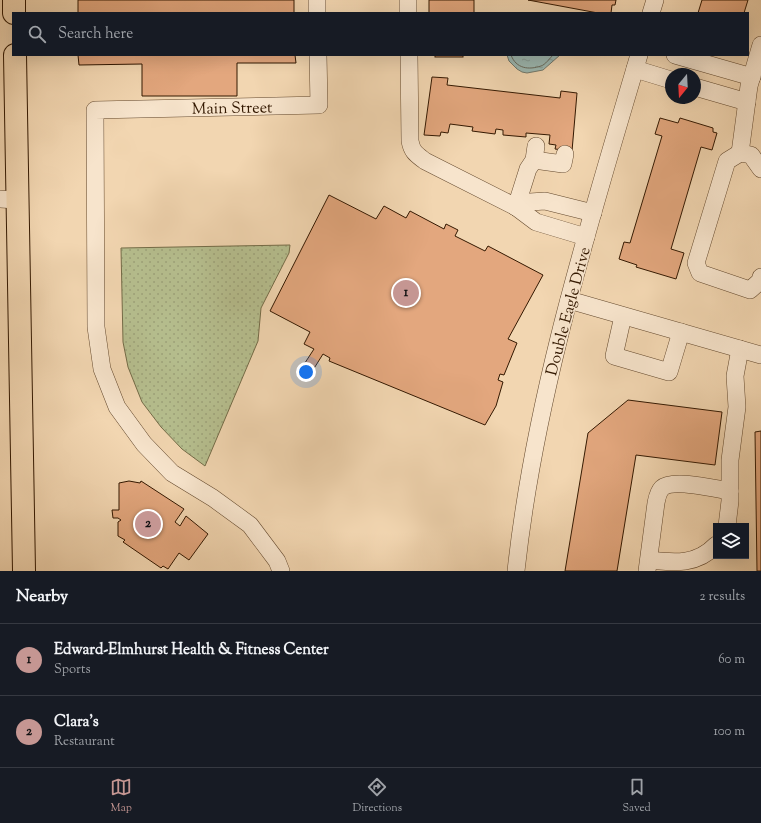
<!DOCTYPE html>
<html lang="en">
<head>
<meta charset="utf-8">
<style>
	:root { --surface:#171b24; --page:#20242c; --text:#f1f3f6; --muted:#9ea1a6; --line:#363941; --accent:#c59692 }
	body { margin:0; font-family:"Sorts Mill Goudy",serif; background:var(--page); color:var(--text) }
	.controls { position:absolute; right:12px; bottom:12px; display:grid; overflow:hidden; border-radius:0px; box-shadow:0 4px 16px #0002 }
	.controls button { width:36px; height:36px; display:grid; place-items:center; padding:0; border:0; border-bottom:1px solid var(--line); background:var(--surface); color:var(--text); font:20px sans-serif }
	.compass { position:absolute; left:665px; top:68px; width:36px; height:36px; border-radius:50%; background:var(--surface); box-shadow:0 4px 16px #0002; rotate:198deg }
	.you { position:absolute; left:306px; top:372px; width:14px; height:14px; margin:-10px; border:3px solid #fff; border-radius:50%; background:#1a73e8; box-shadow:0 0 0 6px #1a73e833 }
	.badge { display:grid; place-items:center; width:26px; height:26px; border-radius:50%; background:var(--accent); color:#111; font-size:13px; font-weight:700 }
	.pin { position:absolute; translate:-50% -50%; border:2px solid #fff; box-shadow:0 1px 4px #0006 }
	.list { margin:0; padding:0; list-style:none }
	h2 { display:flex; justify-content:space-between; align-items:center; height:52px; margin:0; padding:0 16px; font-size:17px }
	h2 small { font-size:13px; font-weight:400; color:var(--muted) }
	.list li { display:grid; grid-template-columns:26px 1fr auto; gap:12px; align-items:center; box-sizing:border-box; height:72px; padding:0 16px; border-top:1px solid var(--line) }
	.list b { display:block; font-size:15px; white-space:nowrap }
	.list p { margin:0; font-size:13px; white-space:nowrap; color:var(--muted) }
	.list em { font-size:13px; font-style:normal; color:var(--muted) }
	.icon { flex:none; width:22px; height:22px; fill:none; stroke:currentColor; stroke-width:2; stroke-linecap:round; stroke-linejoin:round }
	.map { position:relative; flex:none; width:761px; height:571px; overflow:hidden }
	.search { position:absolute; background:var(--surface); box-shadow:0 4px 16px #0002; left:12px; right:12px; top:12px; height:44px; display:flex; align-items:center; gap:10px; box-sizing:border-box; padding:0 14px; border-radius:0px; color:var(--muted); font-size:15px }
	.sheet { height:196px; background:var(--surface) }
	nav { display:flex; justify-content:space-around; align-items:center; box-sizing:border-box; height:56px; border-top:1px solid var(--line); background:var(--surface); font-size:11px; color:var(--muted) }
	nav a { display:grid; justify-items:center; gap:2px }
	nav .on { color:var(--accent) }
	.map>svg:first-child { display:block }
	.green { fill:url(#green-dots); stroke:#746c48 }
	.water { fill:url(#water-ripples); stroke:#72786b }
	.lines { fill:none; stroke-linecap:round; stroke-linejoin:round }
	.shore { stroke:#68685a; stroke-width:1 }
	.building { fill:#e3a77e; stroke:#331801 }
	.minor-casing { stroke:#63482d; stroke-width:18 }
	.major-casing { stroke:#331801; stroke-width:24 }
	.minor { stroke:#f7e4cc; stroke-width:17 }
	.major { stroke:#f2d6b1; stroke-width:22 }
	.labels { text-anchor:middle; stroke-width:3; stroke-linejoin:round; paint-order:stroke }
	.street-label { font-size:16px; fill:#331801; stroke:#f7e4cc }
</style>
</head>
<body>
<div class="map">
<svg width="761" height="571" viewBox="0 0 761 571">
	<defs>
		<pattern id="green-dots" width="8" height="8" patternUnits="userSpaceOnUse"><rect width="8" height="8" fill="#b6bf8f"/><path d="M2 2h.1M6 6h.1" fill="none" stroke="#9da37a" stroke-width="1.8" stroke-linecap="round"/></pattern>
		<pattern id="water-ripples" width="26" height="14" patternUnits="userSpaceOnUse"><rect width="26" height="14" fill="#9cb8b2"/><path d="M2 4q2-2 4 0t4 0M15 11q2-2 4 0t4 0" fill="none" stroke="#879d97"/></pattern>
	</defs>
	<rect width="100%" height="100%" fill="#f2d6b1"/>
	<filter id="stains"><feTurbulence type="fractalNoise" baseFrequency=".005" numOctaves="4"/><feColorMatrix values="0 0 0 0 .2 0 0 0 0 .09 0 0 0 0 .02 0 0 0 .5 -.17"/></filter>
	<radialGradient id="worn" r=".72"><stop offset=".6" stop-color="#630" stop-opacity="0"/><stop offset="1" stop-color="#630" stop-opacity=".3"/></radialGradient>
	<polygon class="green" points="290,245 289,253 261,308 258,341 205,466 182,449 161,427 142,402 128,367 123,342 121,248"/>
	<polygon class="water" points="507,55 560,55 543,70 527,73 522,72 517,69 509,61"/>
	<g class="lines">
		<path class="shore" d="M 511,55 C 516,69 529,70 541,66 C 545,65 550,58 553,55"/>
	</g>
	<g class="building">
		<rect x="78" y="0" width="216" height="13"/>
		<rect x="429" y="0" width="45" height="13"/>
		<polygon points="528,0 616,0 615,5 612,5 611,13 598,13"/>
		<polygon points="702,0 748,0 744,13 698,13"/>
		<polygon points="78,55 295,55 296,63 237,63 237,96 142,96 142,64 79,65"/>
		<rect x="435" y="55" width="28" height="2"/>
		<polygon points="432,77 448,78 447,85 560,98 561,91 577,93 572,151 555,149 556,145 549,144 550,135 526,133 526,137 503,135 503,130 496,129 495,134 472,131 473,127 450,124 448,133 441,132 440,136 424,135"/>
		<polygon points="660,118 678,123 680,118 713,128 713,132 717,133 712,150 701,147 671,249 684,253 676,279 636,267 637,265 619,259 624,242 630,243 662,136 655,134"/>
		<polygon points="329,195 376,219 384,206 406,218 410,211 444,229 446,224 458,230 455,236 485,251 488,246 543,275 508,339 517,343 504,375 500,374 498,380 503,382 496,406 485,425 329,361 330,358 323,354 308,378 299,372 314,349 304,344 310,332 270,311"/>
		<polygon points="628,400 722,412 715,465 636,455 617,571 565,571 588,433"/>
		<polygon points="761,431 761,571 757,571 755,432"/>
		<polygon points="129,481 140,483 141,481 184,509 175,522 180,526 186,516 208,534 189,560 179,553 168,569 163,566 161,568 123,542 125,540 118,536 118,522 121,520 118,518 113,518 112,510 119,510 119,483"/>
	</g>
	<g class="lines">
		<g class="minor-casing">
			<g id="minor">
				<polyline points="317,0 317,13"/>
				<polyline points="408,0 408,13"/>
				<polyline points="651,13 655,0"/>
				<path d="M 409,55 L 410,141 C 412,152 416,154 425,161 L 516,207 L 536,222 L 586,237"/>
				<polyline points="675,55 752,77"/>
				<polyline points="635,69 671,80"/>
				<polyline points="695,87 747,102"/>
				<polyline points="740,153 749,86 761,45"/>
				<polyline points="534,160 563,164 565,154"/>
				<polyline points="761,169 751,155 740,153 727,161 696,263 700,273 750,290 760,281 761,277"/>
				<polyline points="0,199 17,200"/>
				<polyline points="516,207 530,202 545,201 593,213"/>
				<polyline points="516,207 528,169 534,160 536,146"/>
				<polyline points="569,300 761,355"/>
				<polyline points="623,316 614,356 669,372 681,332"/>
				<polyline points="727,526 730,501 730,460 737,407 735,376 740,349"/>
				<path d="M 649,560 C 675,563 697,565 716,545"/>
				<polyline points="281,571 277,561 250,525 213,498 172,473 144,444 117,407 102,369 96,327 95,110 319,105 318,55"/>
				<path d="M 516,571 C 535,395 589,225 639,55"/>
				<path d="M 647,571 L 656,503 C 657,498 658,492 662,488 C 672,478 716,489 730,491"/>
			</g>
		</g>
		<g class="major-casing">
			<g id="major">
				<polyline points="14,13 14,0"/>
				<polyline points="15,55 24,571"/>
			</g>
		</g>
		<use href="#minor" class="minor"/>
		<use href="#major" class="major"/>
	</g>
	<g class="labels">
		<g class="street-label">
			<text transform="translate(232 107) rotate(-1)" y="6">Main Street</text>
			<text transform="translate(567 311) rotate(-75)" y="6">Double Eagle Drive</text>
		</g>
	</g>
	<rect width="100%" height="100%" filter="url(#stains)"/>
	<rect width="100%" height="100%" fill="url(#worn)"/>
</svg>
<div class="controls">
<button><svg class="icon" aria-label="layers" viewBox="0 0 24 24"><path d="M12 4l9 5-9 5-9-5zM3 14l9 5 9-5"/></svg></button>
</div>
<svg class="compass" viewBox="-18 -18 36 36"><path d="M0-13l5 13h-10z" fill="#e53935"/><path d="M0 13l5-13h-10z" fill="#9ea1a6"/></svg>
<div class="you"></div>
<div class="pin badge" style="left:406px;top:293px">1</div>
<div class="pin badge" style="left:148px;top:524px">2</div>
<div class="search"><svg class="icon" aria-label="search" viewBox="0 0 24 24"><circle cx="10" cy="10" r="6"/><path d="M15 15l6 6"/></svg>Search here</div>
</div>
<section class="sheet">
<h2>Nearby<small>2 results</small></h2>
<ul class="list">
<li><span class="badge">1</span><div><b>Edward-Elmhurst Health &amp; Fitness Center</b><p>Sports</p></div><em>60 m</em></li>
<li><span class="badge">2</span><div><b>Clara's</b><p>Restaurant</p></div><em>100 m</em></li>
</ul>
</section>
<nav>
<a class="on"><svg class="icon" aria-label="map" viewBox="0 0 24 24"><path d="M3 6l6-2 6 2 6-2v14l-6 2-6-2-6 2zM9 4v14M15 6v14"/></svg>Map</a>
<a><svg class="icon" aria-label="directions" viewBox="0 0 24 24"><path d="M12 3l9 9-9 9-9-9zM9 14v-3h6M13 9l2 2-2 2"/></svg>Directions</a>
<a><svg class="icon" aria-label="saved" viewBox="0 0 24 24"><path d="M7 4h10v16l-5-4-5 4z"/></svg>Saved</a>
</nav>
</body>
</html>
